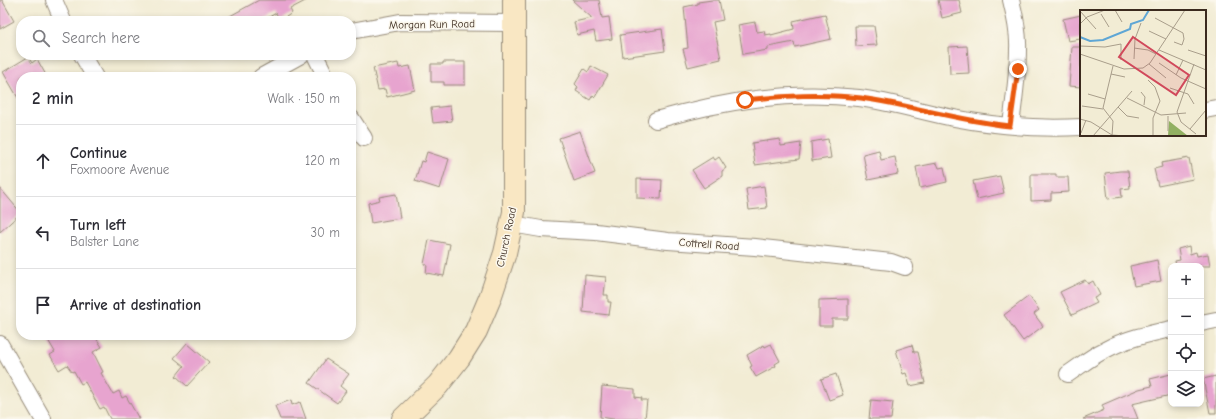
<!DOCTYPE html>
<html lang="en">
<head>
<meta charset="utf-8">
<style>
	:root { --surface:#fff; --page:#f7f7f7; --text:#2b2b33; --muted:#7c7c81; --line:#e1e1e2 }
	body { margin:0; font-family:"Comic Neue",sans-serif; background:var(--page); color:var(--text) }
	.controls { position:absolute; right:12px; bottom:12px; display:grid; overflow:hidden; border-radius:8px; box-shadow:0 2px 6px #0003 }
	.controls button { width:36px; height:36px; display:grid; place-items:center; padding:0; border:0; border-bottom:1px solid var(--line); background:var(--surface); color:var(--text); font:20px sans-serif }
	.stop { position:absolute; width:12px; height:12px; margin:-9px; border:3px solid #ea580c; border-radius:50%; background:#fff }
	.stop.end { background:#ea580c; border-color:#fff; box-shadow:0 1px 4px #0008 }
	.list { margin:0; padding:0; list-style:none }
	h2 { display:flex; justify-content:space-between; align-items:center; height:52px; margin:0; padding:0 16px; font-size:17px }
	h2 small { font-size:13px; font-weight:400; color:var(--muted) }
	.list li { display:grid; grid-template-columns:26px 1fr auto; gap:12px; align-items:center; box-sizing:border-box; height:72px; padding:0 16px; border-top:1px solid var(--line) }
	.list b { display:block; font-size:15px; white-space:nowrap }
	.list p { margin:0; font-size:13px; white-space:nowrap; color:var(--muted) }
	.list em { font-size:13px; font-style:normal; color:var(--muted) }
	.icon { flex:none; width:22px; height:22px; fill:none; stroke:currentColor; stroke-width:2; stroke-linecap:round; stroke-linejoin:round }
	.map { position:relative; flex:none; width:1216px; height:419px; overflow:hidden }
	.search { position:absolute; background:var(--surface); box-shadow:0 2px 6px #0003; left:16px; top:16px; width:340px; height:44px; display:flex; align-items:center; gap:10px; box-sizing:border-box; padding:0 14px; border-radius:16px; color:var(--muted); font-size:15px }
	.panel { position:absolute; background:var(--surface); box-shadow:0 2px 6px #0003; left:16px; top:72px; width:340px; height:268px; border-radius:16px }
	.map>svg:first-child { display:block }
	.building { fill:#e7a4cf }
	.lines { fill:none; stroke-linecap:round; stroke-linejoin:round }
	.minor-casing { stroke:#968b79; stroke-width:18 }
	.secondary-casing { stroke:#968b79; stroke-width:24 }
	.minor { stroke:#fff; stroke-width:16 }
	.secondary { stroke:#f9e7c3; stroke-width:22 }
	.route { stroke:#ea580c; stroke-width:5 }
	.labels { text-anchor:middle; stroke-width:3; stroke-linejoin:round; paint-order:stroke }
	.street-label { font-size:11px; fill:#3b2a1e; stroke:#fbf7ec }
	.inset-river { fill:none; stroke:#5ea6d5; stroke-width:2 }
	.inset-road { fill:none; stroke:#a99e8b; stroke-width:1 }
	.view { fill:#d1495b; fill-opacity:0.15; stroke:#d1495b; stroke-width:2 }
	.inset-edge { fill:none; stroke:#3b2a1e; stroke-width:2 }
</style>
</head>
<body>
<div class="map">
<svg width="1216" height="419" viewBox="0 0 1216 419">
	<rect width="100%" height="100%" fill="#fbf7ec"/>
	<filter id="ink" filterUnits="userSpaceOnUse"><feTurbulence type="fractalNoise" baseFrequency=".025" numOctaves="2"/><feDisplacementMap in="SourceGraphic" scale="8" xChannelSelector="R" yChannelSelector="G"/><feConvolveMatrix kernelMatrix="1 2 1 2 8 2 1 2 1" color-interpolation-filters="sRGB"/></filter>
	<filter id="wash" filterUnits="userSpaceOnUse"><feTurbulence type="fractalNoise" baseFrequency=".012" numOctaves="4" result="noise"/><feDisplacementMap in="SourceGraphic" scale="16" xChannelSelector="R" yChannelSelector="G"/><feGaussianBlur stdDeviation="0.9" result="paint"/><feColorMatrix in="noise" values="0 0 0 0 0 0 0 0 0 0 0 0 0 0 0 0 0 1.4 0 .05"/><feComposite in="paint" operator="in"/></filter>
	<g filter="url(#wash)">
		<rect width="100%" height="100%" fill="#f2ecd4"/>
		<g id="blocks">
			<g class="building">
				<polygon points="0,0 2,0 14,21 0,29"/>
				<polygon points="259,0 307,0 290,9 292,13 280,21 276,13 262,21 221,21"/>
				<polygon points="572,0 599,0 602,18 609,17 612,39 596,41 594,31 577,35 574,22 592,18"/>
				<polygon points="712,0 719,0 723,20 713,22 721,59 688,67 683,49 688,48 684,7 698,4 698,2"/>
				<polygon points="938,0 959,0 962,13 942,18"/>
				<polygon points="825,14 831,39 795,47 794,42 768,47 768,50 743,54 738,25 755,22 757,32 764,31 765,35 771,34 771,35 794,29 793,21"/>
				<polygon points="1081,15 1081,39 1068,41 1063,19"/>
				<polygon points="855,26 874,26 877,45 856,46"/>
				<polygon points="662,29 665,51 623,57 620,35"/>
				<polygon points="967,46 969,73 950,74 949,47"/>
				<polygon points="1072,47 1081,47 1081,87 1069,86"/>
				<polygon points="28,57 32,63 37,59 47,77 21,77 21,103 3,72"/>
				<polygon points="443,62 465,62 465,85 444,85 444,82 431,82 431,64 443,64"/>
				<polygon points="398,63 399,68 410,66 415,90 387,97 385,89 378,90 373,68"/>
				<polygon points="591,66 608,75 595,97 593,95 590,100 576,91 578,87 575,84 584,69 588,72"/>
				<polygon points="450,106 452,121 433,123 431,108"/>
				<polygon points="580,131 595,173 574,181 559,138"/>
				<polygon points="780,139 781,146 801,143 799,159 755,165 752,143"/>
				<polygon points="828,139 831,158 812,161 811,142"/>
				<polygon points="879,150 881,160 895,157 898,174 868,180 863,154"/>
				<polygon points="427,152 449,159 440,189 415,181 421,161 424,162"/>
				<polygon points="713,157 715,160 719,157 726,168 722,171 722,176 704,188 692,170"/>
				<polygon points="1189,158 1193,179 1158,186 1154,169 1162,167 1161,163"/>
				<polygon points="937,163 939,168 944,167 947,182 920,188 916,167"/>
				<polygon points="1120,171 1128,171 1130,188 1121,189 1122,197 1108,199 1105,173"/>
				<polygon points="1031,174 1056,174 1056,177 1068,177 1069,192 1051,193 1051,200 1031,201"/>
				<polygon points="1000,176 1004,193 977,199 973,181"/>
				<polygon points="637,179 662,180 661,199 637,198"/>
				<polygon points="764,186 767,208 749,210 746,189"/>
				<polygon points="0,188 21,213 0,232"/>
				<polygon points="396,194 400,218 371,223 368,203 380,200 379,197"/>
				<polygon points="429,240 450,244 444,276 426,273 427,265 424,264"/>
				<polygon points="1189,246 1190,254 1196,252 1197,256 1208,254 1210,266 1176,266 1175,261 1180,260 1178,249"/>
				<polygon points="1157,260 1161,281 1134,286 1130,266"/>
				<polygon points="585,275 606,277 604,295 608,295 608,302 611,302 609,315 583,312"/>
				<polygon points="1085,280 1088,284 1093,281 1100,295 1094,298 1097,303 1072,315 1060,292"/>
				<polygon points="1029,296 1039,310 1034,314 1043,326 1023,341 1004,315"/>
				<polygon points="848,299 848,319 832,319 832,326 819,326 819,300"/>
				<polygon points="45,335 94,335 102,347 93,352 103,372 101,373 113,394 119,391 122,398 126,396 139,419 110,419 104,407 100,409 85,382 81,384 74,371 72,372 67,365 59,370 50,355 55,352"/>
				<polygon points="187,343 209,362 187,386 176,376 184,366 174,358"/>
				<polygon points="771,344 780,361 775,364 776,366 756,377 750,367 752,366 747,355 764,345 765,347"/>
				<polygon points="912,345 914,352 918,352 925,383 910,386 906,373 903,374 896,350"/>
				<polygon points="326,359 349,374 340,386 346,391 337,403 309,383"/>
				<polygon points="836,374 843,395 829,400 821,379"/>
				<polygon points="1171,374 1171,395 1132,404 1138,419 1083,419 1104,410 1102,405 1139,389 1152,386 1150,379"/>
				<polygon points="1216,376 1216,413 1210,413 1203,379"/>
				<polygon points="602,386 635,389 635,397 642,398 641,400 647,400 645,419 613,419 600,417"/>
				<polygon points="291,400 292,405 300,402 306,419 280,419 275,406"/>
				<polygon points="871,400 893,402 891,419 869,419"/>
			</g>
		</g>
	</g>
	<g filter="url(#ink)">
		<use href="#blocks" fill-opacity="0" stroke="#968b79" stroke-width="1"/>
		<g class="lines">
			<g class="minor-casing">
				<g id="minor">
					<polyline points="54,0 63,21"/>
					<polyline points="351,31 400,22 514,23"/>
					<polyline points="82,55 95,77"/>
					<polyline points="315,55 326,77"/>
					<polyline points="261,77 301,55"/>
					<polyline points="1205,110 1216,108"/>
					<polyline points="351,118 364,138"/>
					<path d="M 656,120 C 723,101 789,90 859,98 C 892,102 923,112 954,118 C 995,126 1039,129 1081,127"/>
					<path d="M 1011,125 C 1014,100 1018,74 1018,49 C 1019,33 1015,16 1011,0"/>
					<polyline points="512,224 541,229 596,232 668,241 755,247 891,262 905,267"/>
					<polyline points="1201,323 1216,320"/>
					<polyline points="0,344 43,419"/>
					<path d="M 1068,374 C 1080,366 1092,356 1105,350 C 1125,339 1148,334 1171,329"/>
				</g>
			</g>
			<g class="secondary-casing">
				<polyline id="secondary" points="403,419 438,385 459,358 476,331 490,298 505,253 514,212 514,0"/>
			</g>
			<use href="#minor" class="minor"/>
			<use href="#secondary" class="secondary"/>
		</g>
	</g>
	<g class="lines" filter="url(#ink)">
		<path class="route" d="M 745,100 C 783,96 822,93 861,98 C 911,105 959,121 1010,126 L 1018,69"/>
	</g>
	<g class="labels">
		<g class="street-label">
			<text transform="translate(432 24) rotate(-1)" y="4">Morgan Run Road</text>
			<text transform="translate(506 237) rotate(-78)" y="4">Church Road</text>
			<text transform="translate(709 244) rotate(4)" y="4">Cottrell Road</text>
		</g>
	</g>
	<g transform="translate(1080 10)">
		<rect width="126" height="126" fill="#f2ecd4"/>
		<path d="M 89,111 L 108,126 L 88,126 Z" fill="#92b062"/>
		<path class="inset-river" d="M 0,27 L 10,31 L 23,30 L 50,19 L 51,14 L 63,10 L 69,0"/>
		<path class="inset-road" d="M 35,0 L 42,12M 0,1 L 16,19M 21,4 L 29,17M 75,8 L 103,23 L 104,29 L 102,35 L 94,32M 0,14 L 7,7 L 25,0M 69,21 L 86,29M 0,36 L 25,37 L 41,34 L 41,50M 54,38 L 68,40 L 76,44M 79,40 L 126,60M 108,40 L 126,46M 0,44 L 44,59 L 63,58 L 70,53 L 105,0M 54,49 L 55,29 L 61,13M 79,53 L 101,68 L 126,79M 69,54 L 86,68M 114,54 L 97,102 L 101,112 L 116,124M 31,64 L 45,67M 96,65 L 103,50M 68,70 L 75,77 L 80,91 L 73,108 L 73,126M 90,78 L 108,84 L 114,94M 61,82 L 65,87 L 64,95M 8,84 L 25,89M 47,88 L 81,105 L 106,103M 2,96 L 23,99M 38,97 L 47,106 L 59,108M 0,109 L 11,112 L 32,125 L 45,126M 110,119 L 126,100M 88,121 L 88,106M 1,123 L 6,110M 13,126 L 52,81M 32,126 L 33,111 L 23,98 L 33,56"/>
		<path class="view" d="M 53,27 L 109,65 L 96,85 L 39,47 Z"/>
		<rect width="126" height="126" class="inset-edge"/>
	</g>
</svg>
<div class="controls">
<button>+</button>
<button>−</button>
<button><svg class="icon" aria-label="locate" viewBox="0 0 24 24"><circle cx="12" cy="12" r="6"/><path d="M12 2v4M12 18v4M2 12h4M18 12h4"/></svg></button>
<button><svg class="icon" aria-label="layers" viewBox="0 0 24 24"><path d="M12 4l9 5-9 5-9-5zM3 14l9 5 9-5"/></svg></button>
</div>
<div class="stop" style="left:745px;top:100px"></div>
<div class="stop end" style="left:1018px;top:69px"></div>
<div class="search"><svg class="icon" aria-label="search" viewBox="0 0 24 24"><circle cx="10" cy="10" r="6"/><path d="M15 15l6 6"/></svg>Search here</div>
<section class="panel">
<h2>2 min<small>Walk · 150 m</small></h2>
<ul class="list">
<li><svg class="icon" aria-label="ahead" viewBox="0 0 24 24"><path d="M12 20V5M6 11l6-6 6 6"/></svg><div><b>Continue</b><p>Foxmoore Avenue</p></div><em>120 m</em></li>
<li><svg class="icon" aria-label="left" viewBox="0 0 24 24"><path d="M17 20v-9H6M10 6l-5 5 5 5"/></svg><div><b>Turn left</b><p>Balster Lane</p></div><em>30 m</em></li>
<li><svg class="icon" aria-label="arrive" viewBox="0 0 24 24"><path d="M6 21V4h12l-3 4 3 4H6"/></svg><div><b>Arrive at destination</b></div></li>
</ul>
</section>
</div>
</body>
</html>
